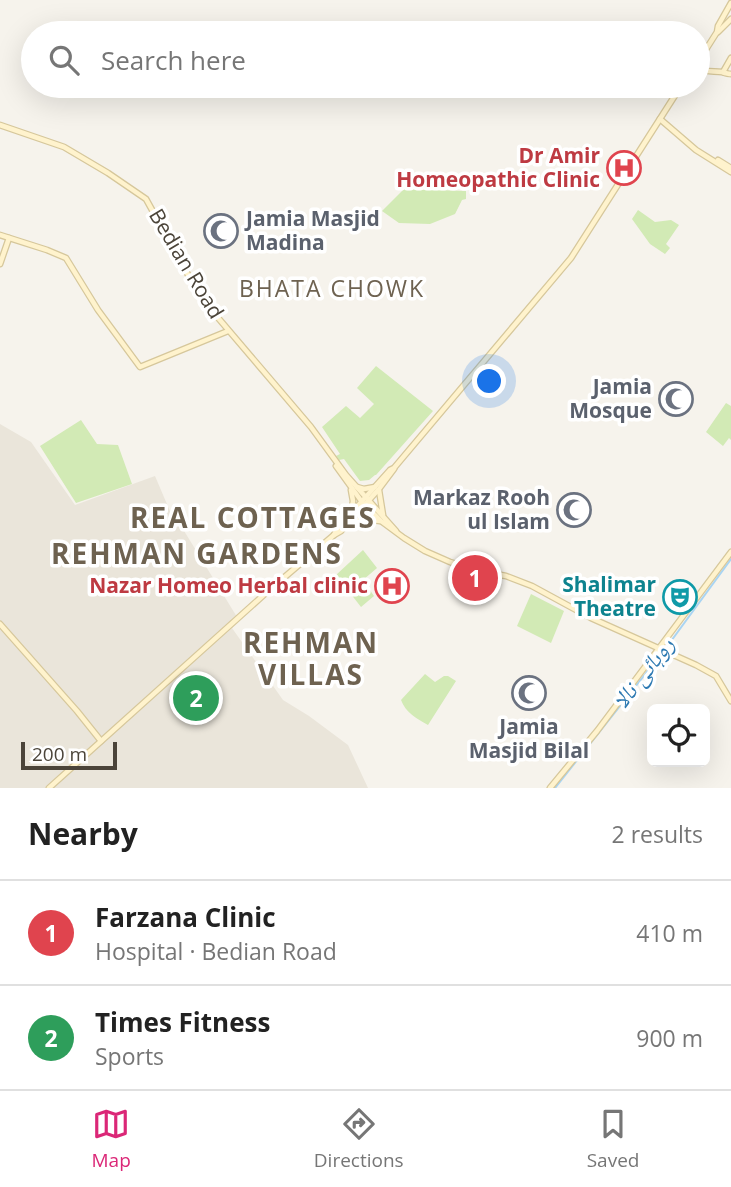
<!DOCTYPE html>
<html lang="en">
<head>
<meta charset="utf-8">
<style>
	:root { --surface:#fff; --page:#f2f2f2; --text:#222; --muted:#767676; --line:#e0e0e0; --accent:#db2777 }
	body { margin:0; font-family:"Open Sans","Noto Naskh Arabic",sans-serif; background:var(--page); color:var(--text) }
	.controls { position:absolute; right:21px; bottom:21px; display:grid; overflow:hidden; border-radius:10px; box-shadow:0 7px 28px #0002 }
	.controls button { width:63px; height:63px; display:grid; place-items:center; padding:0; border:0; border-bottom:2px solid var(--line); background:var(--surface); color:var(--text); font:35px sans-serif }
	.scale { position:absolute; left:21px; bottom:18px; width:96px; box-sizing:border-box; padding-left:7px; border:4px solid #4b4439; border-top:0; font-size:19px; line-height:24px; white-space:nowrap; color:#4b4439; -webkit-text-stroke:5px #fff; paint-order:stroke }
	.you { position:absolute; left:490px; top:382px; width:24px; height:24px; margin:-18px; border:5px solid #fff; border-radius:50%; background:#1a73e8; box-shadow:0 0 0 10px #1a73e833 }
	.badge { display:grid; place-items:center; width:46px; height:46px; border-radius:50%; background:var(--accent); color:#fff; font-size:23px; font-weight:700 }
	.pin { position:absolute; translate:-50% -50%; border:4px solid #fff; box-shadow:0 2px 7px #0006 }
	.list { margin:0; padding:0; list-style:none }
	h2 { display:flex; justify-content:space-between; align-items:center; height:91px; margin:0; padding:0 28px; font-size:30px }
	h2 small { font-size:23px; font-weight:400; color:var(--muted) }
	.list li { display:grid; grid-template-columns:46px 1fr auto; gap:21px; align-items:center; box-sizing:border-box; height:105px; padding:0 28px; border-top:2px solid var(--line) }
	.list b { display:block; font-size:26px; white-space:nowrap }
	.list p { margin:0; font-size:23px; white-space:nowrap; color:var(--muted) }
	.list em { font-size:23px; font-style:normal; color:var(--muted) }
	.icon { flex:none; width:38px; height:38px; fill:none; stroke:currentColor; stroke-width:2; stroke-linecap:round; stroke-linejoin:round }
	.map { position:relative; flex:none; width:731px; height:788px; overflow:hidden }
	.search { position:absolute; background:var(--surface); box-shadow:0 7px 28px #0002; left:21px; right:21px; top:21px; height:77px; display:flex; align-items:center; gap:18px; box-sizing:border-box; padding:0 24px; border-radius:38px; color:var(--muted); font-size:26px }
	.sheet { height:301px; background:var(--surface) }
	nav { display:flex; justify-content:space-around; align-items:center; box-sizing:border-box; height:98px; border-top:2px solid var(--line); background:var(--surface); font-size:19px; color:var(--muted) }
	nav a { display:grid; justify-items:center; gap:4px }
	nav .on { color:var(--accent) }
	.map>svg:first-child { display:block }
	.residential { fill:#eae5da }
	.green { fill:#d2eab5 }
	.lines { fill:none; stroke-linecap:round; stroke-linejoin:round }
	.stream { stroke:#a9d4f2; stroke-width:2 }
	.secondary-casing { stroke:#d6c79b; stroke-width:7 }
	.secondary { stroke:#fff3cd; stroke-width:4.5 }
	.labels { text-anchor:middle; stroke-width:7; stroke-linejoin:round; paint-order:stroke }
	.health-label { font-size:21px; font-weight:bold; fill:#be3a42; stroke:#fff; text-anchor:end }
	.worship-label { font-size:21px; font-weight:bold; fill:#5b616d; stroke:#fff; text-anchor:end }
	.street-label { font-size:21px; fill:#4b4439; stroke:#fff }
	.culture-label { font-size:21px; font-weight:bold; fill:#0d838f; stroke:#fff; text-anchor:end }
	.neighbourhood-label { font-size:23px; letter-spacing:2px; fill:#6e6250; stroke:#fff }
	.water-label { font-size:23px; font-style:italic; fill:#2e7ab2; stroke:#fff }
	.district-label { font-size:28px; font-weight:bold; letter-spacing:2px; fill:#6e6250; stroke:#fff }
</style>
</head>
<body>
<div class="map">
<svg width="731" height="788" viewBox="0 0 731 788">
	<rect width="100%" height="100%" fill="#f6f3ec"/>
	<g class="residential">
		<polygon points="0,424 31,442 75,505 155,476 175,523 181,526 237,617 45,788 0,788"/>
		<polygon points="232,628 283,700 309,716 348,745 368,788 53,788"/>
	</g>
	<g class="green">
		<polygon points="404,189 466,191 466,199 462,200 455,214 430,224 399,223 382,211"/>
		<polygon points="638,210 655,222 671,220 679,225 666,244 670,248 665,254 650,244 632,219"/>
		<polygon points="376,366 433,411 376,475 375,475 369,480 360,481 344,459 339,460 336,456 340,454 322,427 346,406 360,418 374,404 357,388"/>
		<polygon points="726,403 731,406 731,440 729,438 723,446 706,432"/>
		<polygon points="81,420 97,444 118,445 132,484 76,503 40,446"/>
		<polygon points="363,550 377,568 363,580 374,596 361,607 336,575"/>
		<polygon points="531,594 564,611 551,643 517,626"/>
		<path d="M 425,674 L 435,682 L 444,676 L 448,676 L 456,681 L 428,725 C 416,718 406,713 401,700 Z"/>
	</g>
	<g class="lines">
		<g class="stream">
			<polyline points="666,648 731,559"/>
			<polyline points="555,788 662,653"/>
		</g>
		<g class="secondary-casing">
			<g id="secondary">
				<polyline points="718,32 731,19"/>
				<polyline points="698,62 717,32 718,26 731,3"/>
				<path d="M 698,69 C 706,72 714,71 722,72 C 725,73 728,74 731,74"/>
				<polyline points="723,72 731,58"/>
				<polyline points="660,119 696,150 731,172"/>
				<polyline points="0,125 64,147 108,173 146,199 187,273 208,306 311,427 346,475 396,531"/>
				<polyline points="718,160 731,168"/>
				<polyline points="0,235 47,250 66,258 98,310 140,367 228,331"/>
				<polyline points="0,264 9,238"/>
				<polyline points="336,466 362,502 381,521 404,538 425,551 450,562 479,571 506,576 532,586 591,618 696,665 716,676 731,701"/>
				<polyline points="357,487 364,489 375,487"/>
				<polyline points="351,490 353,501 351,513"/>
				<polyline points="379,490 383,515"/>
				<polyline points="351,521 365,519 380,521"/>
				<polyline points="334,535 337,529 390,470 394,468 571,258 681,86"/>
				<polyline points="0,624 77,711 101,741"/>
				<polyline points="49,788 267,592 334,535 341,531 379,489 394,469"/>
				<polyline points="550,788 597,731 731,552"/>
			</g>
		</g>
		<use href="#secondary" class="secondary"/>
	</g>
	<defs>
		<g id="hospital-ring" transform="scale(1.75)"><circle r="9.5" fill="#fff" stroke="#e0444e" stroke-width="1.5"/><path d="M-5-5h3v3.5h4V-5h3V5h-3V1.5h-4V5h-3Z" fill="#e0444e"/></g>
		<g id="mosque-ring" transform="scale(1.75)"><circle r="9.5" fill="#fff" stroke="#6b7280" stroke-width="1.5"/><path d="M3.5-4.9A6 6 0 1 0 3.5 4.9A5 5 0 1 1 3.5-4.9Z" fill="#6b7280"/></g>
		<g id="theatre-ring" transform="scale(1.75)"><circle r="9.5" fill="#fff" stroke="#0f9aa8" stroke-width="1.5"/><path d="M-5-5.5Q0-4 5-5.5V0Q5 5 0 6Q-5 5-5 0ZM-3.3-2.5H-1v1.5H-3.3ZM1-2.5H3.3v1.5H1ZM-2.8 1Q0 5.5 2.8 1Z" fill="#0f9aa8"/></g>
	</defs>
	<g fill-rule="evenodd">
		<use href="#hospital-ring" x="624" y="168"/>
		<use href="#mosque-ring" x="221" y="231"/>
		<use href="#mosque-ring" x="676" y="399"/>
		<use href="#mosque-ring" x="574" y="510"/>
		<use href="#hospital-ring" x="392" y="586"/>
		<use href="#theatre-ring" x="680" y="597"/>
		<use href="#mosque-ring" x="529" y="693"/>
	</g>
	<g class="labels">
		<g class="health-label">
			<text x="600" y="163">Dr Amir<tspan x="600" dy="24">Homeopathic Clinic</tspan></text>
			<text x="368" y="593">Nazar Homeo Herbal clinic</text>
		</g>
		<g class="worship-label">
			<text x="246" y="226" text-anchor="start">Jamia Masjid<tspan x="246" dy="24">Madina</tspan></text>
			<text x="652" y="394">Jamia<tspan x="652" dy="24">Mosque</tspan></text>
			<text x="550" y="505">Markaz Rooh<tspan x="550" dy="24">ul Islam</tspan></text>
			<text x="529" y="734" text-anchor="middle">Jamia<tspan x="529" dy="24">Masjid Bilal</tspan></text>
		</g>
		<g class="street-label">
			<text transform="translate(186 264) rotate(59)" y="7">Bedian Road</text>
		</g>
		<g class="culture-label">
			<text x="656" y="592">Shalimar<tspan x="656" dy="24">Theatre</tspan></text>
		</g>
		<g class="neighbourhood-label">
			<text x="332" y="297">BHATA CHOWK</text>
		</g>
		<g class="water-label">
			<text transform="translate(643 673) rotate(-52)" y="8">روہائی نالا</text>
		</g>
		<g class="district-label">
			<text x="253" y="528">REAL COTTAGES</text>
			<text x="197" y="564">REHMAN GARDENS</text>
			<text x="311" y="653">REHMAN<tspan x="311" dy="32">VILLAS</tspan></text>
		</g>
	</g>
</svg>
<div class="controls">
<button><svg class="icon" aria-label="locate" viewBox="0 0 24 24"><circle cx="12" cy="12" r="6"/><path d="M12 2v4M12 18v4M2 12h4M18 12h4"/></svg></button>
</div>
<div class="scale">200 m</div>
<div class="you"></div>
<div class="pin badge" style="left:475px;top:578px;background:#e0444e">1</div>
<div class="pin badge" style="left:196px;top:698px;background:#2e9e5b">2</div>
<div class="search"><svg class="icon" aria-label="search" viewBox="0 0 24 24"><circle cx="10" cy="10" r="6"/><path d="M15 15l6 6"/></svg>Search here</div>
</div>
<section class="sheet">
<h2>Nearby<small>2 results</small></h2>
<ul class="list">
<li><span class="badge" style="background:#e0444e">1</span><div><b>Farzana Clinic</b><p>Hospital · Bedian Road</p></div><em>410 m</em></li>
<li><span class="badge" style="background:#2e9e5b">2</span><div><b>Times Fitness</b><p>Sports</p></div><em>900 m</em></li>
</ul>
</section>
<nav>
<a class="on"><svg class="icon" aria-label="map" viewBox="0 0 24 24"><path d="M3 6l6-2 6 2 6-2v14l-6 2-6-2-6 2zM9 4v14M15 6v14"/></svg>Map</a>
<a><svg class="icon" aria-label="directions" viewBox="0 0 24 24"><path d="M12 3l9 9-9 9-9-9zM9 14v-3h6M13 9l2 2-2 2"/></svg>Directions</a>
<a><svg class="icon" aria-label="saved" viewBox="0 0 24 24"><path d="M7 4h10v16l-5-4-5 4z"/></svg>Saved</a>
</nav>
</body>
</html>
